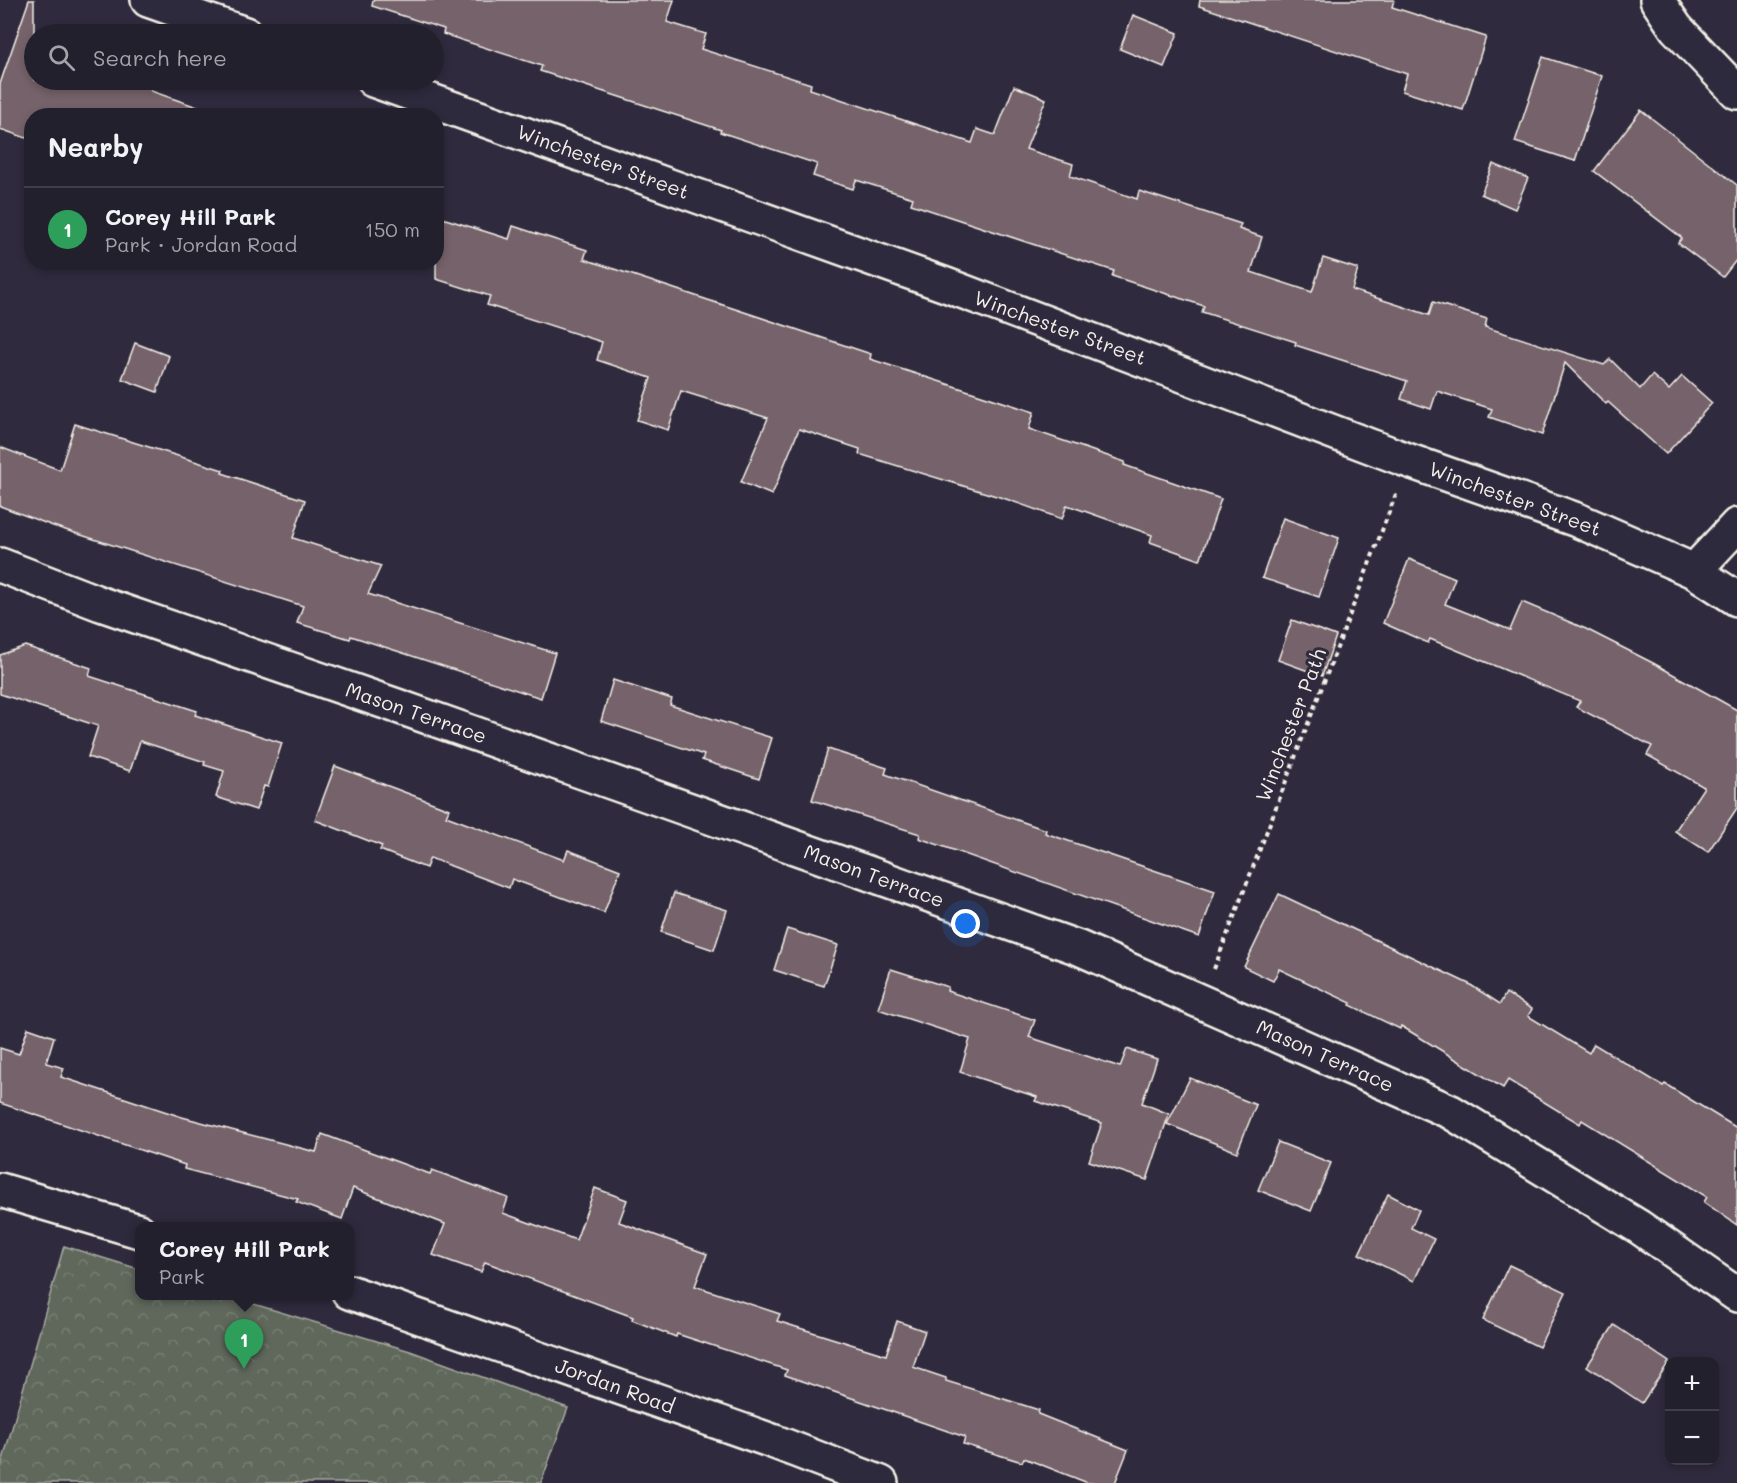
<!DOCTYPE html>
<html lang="en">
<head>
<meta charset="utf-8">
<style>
	:root { --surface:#23202e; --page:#2f2d3a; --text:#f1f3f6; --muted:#a3a3aa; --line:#403e4a; --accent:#0b8043 }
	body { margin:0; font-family:Mali,sans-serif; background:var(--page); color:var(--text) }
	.controls { position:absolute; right:18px; bottom:18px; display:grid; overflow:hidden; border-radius:12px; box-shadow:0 3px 9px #0003 }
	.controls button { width:54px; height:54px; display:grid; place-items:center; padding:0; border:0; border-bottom:2px solid var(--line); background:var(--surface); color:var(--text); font:30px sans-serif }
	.you { position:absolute; left:966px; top:924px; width:21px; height:21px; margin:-15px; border:4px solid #fff; border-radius:50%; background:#1a73e8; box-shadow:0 0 0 9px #1a73e833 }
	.badge { display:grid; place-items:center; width:39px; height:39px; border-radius:50%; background:var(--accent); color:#fff; font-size:20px; font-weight:700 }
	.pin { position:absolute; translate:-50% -50px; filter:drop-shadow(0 2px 3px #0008) }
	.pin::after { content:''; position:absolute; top:32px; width:21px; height:18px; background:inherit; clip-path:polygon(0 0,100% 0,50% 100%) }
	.popup { position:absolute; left:135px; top:1222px; width:219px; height:78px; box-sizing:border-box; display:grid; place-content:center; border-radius:12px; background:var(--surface); filter:drop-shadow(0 2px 4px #0005); font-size:20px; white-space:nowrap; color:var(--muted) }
	.popup b { font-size:22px; color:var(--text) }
	.popup::after { content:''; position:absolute; left:50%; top:100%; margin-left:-12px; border:12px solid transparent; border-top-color:var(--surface) }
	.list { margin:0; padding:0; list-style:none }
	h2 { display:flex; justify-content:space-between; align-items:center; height:78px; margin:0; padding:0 24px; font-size:26px }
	h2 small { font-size:20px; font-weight:400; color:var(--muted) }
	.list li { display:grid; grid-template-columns:39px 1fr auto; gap:18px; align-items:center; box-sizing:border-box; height:84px; padding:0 24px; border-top:2px solid var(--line) }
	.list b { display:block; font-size:22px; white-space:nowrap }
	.list p { margin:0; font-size:20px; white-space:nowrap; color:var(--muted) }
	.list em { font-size:20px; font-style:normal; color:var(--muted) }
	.icon { flex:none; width:33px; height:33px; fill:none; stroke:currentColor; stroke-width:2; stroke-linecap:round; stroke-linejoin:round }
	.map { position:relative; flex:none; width:1737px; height:1483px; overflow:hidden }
	.search { position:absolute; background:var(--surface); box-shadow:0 3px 9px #0003; left:24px; top:24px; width:420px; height:66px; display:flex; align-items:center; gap:15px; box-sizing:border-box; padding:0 21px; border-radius:33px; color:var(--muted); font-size:22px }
	.panel { position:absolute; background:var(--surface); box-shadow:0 3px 9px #0003; left:24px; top:108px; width:420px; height:162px; border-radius:24px }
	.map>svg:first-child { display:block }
	.forest { fill:url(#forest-crowns); stroke:#aaaca2; stroke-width:1.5 }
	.building { fill:#76626a; stroke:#f4f1e8; stroke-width:1.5 }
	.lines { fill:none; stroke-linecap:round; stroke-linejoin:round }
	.street-casing { stroke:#f4f1e8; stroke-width:38 }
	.secondary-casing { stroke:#f4f1e8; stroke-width:38 }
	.path { stroke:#f4f1e8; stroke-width:4; stroke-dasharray:4.5 4.5; stroke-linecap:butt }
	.street { stroke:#2f2a3d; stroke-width:33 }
	.secondary { stroke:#2f2a3d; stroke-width:33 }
	.labels { text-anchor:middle; stroke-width:6; stroke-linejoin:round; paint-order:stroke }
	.street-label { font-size:20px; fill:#f4f1e8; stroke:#2f2a3d }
</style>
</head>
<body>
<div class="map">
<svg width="1737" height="1483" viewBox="0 0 1737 1483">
	<defs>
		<pattern id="forest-crowns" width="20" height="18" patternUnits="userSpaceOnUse" patternTransform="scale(1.5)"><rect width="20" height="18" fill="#60685b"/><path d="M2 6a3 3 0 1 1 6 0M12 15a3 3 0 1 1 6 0" fill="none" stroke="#777e73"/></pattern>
	</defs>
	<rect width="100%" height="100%" fill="#2f2a3d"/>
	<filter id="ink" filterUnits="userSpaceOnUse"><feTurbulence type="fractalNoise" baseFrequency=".0167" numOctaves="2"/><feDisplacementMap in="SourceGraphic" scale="12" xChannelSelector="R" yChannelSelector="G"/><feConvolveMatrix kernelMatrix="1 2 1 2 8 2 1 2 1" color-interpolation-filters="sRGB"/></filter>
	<g filter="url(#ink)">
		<polygon class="forest" points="64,1246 139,1269 139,1296 227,1296 410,1351 568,1408 541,1483 0,1483 0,1470"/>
		<g class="building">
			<polygon points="29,0 34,0 34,80 154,80 151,91 209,111 208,116 32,116 32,140 0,129 0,84"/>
			<polygon points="373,0 674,0 667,22 706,34 701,49 811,84 810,89 972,143 977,129 995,135 1014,86 1046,99 1026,149 1073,164 1070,176 1137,199 1139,191 1241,224 1239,229 1262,237 1251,272 1312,292 1323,258 1358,269 1352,290 1429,315 1433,302 1487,319 1485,327 1604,365 1610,359 1640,389 1652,375 1669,390 1682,376 1712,403 1666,454 1608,402 1606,404 1565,363 1542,435 1489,417 1492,409 1437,391 1431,409 1401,399 1407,381 1295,345 1296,342 1202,312 1204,306 1112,276 1114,271 911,204 913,198 856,180 853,189 813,176 817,164 720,132 721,130 540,71 542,66 443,34 444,29 372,6"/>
			<polygon points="1200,0 1394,0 1392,7 1486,37 1463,110 1402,91 1407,74 1199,6"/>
			<polygon points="1133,15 1178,33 1164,67 1120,49"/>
			<polygon points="1543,57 1602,76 1575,161 1515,142"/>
			<polygon points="1641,110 1737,185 1737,259 1723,277 1678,243 1682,238 1594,171"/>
			<polygon points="1493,164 1528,178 1515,209 1481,194"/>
			<polygon points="436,216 509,239 513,226 587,250 584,259 871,354 870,359 1034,412 1029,429 1125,462 1124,465 1221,499 1200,560 1150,542 1152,535 1067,505 1062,519 1006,499 859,454 860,449 799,429 772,495 741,482 768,418 681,391 668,430 637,420 651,378 597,360 602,342 487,305 490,296 436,279"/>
			<polygon points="135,343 169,356 157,392 122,379"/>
			<polygon points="75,424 223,470 222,473 305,500 293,538 381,566 368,594 555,653 541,698 351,636 350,639 297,623 303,606 53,526 0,506 0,447 60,470"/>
			<polygon points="1283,518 1339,538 1319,597 1262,578"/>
			<polygon points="1409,559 1455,578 1445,604 1510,630 1522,602 1586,629 1653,663 1737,710 1737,808 1708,852 1675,831 1704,787 1647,755 1652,746 1576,707 1580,701 1430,639 1428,643 1383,623"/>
			<polygon points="1292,620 1336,636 1322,676 1278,660"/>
			<polygon points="25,646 91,668 89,676 197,711 195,715 282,743 268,787 264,786 256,810 216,797 224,771 204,765 205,762 140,741 130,771 88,757 98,726 0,694 0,655"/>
			<polygon points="613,680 672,699 670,705 772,738 759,779 702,760 704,755 601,721"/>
			<polygon points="828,749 887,768 885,774 1046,830 1045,833 1215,891 1199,937 919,838 920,834 812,800"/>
			<polygon points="335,766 449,809 446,816 564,860 568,850 620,870 604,913 512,879 509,888 430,858 426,868 380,850 382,846 315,820"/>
			<polygon points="674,893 727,910 714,950 661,932"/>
			<polygon points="1279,894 1469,984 1500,1004 1506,993 1532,1009 1528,1016 1589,1053 1594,1044 1663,1086 1665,1084 1737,1128 1737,1225 1704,1202 1707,1197 1582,1120 1580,1124 1508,1080 1503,1088 1401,1026 1400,1029 1350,1005 1351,1003 1279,969 1273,981 1244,967"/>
			<polygon points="787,929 838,945 824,986 774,970"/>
			<polygon points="891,969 948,987 947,991 1035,1020 1029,1037 1120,1067 1127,1049 1157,1059 1142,1103 1169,1114 1147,1180 1089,1161 1102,1123 1035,1101 1037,1097 960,1072 970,1039 878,1009"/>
			<polygon points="28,1028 54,1037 46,1063 64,1068 61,1077 182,1117 316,1152 322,1134 430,1174 432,1170 508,1198 503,1213 576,1240 595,1188 627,1200 619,1222 707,1254 695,1286 780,1314 777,1321 886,1355 897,1321 925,1331 913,1367 946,1378 946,1381 1039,1410 1038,1414 1128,1450 1115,1483 1088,1483 1024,1458 1022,1462 963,1444 965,1437 785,1375 787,1370 677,1334 676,1337 632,1320 633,1317 485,1262 481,1272 433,1255 445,1224 353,1188 342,1219 296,1202 298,1199 184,1169 185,1165 0,1103 0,1048 19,1054"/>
			<polygon points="1190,1078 1256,1105 1237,1152 1167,1124"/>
			<polygon points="1278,1142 1331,1163 1311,1211 1258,1190"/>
			<polygon points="1388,1194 1419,1210 1411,1228 1434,1239 1414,1281 1359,1254"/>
			<polygon points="1509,1265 1566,1292 1539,1347 1483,1320"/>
			<polygon points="1614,1325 1669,1362 1642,1403 1587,1366"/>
		</g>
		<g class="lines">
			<g class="street-casing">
				<g id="street">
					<polyline points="1657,0 1676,28 1737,92"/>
					<polyline points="0,565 101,604 397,706 1079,948 1451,1112 1639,1227 1737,1295"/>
					<polyline points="0,1190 139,1231"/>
					<polyline points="349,1292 775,1442 881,1483"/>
				</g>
			</g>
			<g class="secondary-casing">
				<g id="secondary">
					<polyline points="148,0 245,34"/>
					<polyline points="373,80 946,285 1404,459 1577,520 1694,571 1737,599"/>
					<polyline points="1694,571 1737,525"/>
				</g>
			</g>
			<polyline class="path" points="1214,969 1396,494"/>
			<use href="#street" class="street"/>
			<use href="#secondary" class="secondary"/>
		</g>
	</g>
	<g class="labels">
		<g class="street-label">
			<text transform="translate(603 162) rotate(20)" y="7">Winchester Street</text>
			<text transform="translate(1060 328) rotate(20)" y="7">Winchester Street</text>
			<text transform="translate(1515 499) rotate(20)" y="7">Winchester Street</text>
			<text transform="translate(416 713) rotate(19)" y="7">Mason Terrace</text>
			<text transform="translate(1291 725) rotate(-69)" y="7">Winchester Path</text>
			<text transform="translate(874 876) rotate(20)" y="7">Mason Terrace</text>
			<text transform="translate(1325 1056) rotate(24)" y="7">Mason Terrace</text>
			<text transform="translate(615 1386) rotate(20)" y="7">Jordan Road</text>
		</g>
	</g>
</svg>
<div class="controls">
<button>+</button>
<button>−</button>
</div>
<div class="you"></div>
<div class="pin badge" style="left:244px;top:1369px;background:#2e9e5b">1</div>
<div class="popup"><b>Corey Hill Park</b>Park</div>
<div class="search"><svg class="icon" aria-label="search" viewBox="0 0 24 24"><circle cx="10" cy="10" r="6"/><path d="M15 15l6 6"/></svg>Search here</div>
<section class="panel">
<h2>Nearby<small></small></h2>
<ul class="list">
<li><span class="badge" style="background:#2e9e5b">1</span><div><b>Corey Hill Park</b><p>Park · Jordan Road</p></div><em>150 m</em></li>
</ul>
</section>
</div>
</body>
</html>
